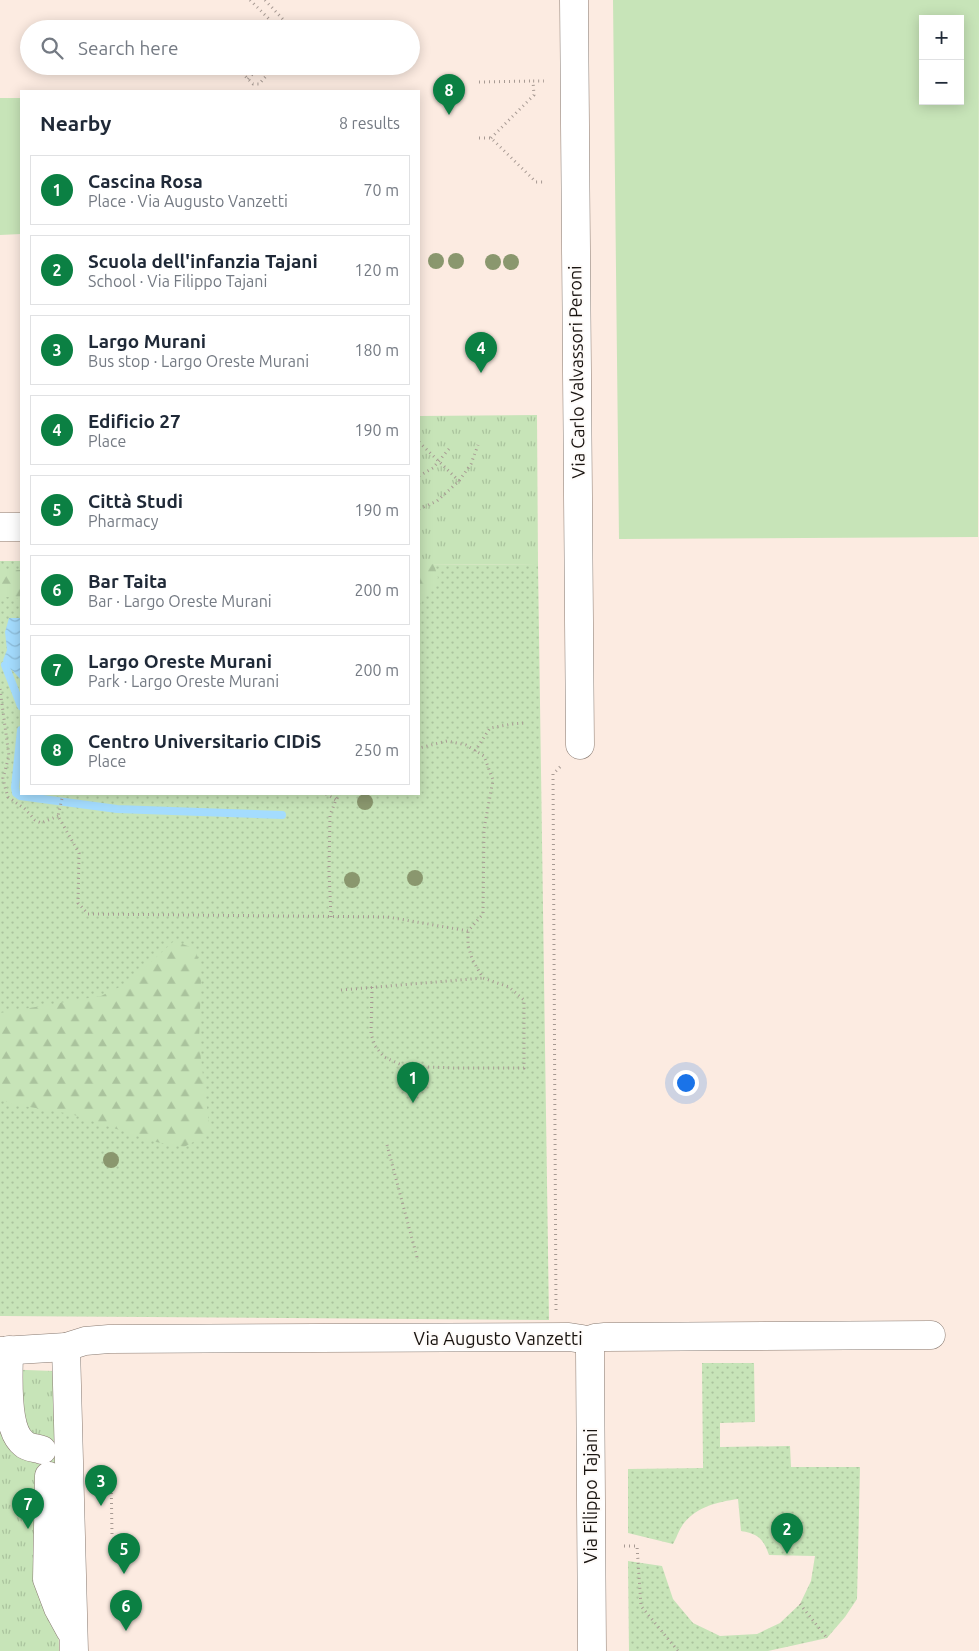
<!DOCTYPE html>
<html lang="en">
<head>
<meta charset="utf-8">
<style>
	:root { --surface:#fff; --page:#f6f6f7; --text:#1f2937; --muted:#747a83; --line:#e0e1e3; --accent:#0b8043 }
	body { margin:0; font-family:Ubuntu,sans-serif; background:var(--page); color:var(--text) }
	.controls { position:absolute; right:15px; top:15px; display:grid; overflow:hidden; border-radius:0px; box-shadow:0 2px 12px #0003 }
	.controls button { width:45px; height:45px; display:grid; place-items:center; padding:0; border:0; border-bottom:1px solid var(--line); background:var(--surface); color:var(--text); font:25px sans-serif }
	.you { position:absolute; left:685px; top:1082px; width:18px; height:18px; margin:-12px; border:4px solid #fff; border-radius:50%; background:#1a73e8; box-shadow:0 0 0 8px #1a73e833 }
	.badge { display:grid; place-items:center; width:32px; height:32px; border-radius:50%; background:var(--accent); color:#fff; font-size:16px; font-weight:700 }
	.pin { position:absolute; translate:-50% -41px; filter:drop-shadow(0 1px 2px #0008) }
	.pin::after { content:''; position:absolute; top:26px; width:18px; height:15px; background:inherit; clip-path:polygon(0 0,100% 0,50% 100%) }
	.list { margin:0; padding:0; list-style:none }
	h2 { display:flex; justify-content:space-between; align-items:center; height:65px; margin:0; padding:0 20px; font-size:21px }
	h2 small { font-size:16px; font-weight:400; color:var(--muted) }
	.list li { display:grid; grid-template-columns:32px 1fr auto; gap:15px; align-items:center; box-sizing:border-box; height:70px; margin:0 10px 10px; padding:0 10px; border:1px solid var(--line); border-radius:0px }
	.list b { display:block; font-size:19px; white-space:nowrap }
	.list p { margin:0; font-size:16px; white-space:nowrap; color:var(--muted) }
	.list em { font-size:16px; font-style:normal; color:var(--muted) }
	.icon { flex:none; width:28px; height:28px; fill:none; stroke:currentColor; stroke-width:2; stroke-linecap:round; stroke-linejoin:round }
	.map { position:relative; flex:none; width:979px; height:1651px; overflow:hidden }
	.search { position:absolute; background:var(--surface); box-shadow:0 2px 12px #0003; left:20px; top:20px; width:400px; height:55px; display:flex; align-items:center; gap:12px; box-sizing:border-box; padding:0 18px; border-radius:28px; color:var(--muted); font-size:19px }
	.panel { position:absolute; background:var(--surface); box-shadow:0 2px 12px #0003; left:20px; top:90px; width:400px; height:705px; border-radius:0px }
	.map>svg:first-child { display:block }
	.grass { fill:url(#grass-dots) }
	.forest { fill:url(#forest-firs) }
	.park { fill:url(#park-tufts) }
	.pitch { fill:#c7e4b8; fill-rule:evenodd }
	.water { fill:url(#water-waves) }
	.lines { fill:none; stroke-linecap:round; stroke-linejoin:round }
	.stream { stroke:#a4dcfe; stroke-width:8 }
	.minor-casing { stroke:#887a71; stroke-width:29 }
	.path { stroke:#a79a93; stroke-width:3; stroke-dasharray:1 4; stroke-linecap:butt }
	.minor { stroke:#fff; stroke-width:28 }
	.tree { fill:#8a976e }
	.labels { text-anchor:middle; stroke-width:4; stroke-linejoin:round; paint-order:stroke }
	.street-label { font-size:18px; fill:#191410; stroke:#fefbf9 }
</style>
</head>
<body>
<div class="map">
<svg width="979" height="1651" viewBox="0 0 979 1651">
	<defs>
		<pattern id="grass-dots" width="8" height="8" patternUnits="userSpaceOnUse" patternTransform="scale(1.25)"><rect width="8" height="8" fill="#c7e4b8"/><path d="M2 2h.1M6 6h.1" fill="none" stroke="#aac39d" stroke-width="1.8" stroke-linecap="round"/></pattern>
		<pattern id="forest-firs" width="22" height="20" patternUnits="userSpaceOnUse" patternTransform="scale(1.25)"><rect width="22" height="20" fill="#c7e4b8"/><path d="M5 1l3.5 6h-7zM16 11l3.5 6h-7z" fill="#aac39d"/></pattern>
		<pattern id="park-tufts" width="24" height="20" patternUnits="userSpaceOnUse" patternTransform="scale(1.25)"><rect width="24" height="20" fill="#c7e4b8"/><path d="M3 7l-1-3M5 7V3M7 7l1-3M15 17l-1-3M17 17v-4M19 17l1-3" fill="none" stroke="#aac39d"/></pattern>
		<pattern id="water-waves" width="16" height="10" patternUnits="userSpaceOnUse" patternTransform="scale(1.25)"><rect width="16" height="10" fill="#a4dcfe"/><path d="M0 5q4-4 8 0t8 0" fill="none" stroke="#8dbcd9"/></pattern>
	</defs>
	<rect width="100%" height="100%" fill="#fcebe1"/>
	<g class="grass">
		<polygon points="0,561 21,561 21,794 419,794 419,564 538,565 549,1320 0,1316"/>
		<path d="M 702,1363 L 754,1363 L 755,1422 L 720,1423 L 720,1447 L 790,1446 L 791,1467 L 860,1467 L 857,1599 L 845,1617 L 827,1638 L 768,1651 L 629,1651 L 628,1561 L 662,1566 L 673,1599 L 693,1623 L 720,1636 L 757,1634 L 780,1623 L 800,1604 L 811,1581 L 815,1556 L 769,1555 C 763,1538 758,1534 741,1531 L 738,1499 C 718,1502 698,1506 684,1523 C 679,1529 677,1537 673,1544 L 628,1533 L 628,1469 L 703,1468 Z"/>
	</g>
	<g class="forest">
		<polygon points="419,475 428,544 438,578 419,606"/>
		<polygon points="0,570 21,570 21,600 13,597 0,597"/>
		<polygon points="174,941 196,949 201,978 199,1043 210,1133 184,1147 156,1142 71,1114 12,1104 0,1099 0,1013 101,996 128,983"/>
	</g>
	<g class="park">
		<polygon points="537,415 538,565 419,564 419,416"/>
		<polygon points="0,1369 53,1371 59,1651 0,1651"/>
	</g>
	<g class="pitch">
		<path d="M 613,0 L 979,0 L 978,537 L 619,539 ZM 923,19 L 960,19 L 960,101 L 923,101 Z"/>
		<polygon points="0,98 21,98 21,234 0,235"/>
	</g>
	<polygon class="water" points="9,618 21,618 21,680 13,671 5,665 3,660 7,650 5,632"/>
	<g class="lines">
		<g class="stream">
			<polyline points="5,665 21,706"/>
			<polyline points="21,730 15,787 16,793 20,796 117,809 282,815"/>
		</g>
		<g class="minor-casing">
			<g id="minor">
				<polyline points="574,0 580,745"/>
				<polyline points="0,527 21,527"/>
				<polyline points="586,1341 589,1346 590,1351 592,1651"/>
				<polyline points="66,1347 74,1651"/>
				<path d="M 9,1350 C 9,1374 4,1429 24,1444 C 28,1448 37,1448 42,1450"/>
				<polyline points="0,1351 66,1347 85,1341 109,1339 569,1337 582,1339 586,1341 595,1338 605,1337 931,1335"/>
				<polyline points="49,1476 47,1579 58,1608 70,1630"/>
			</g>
		</g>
		<g class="path">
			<polyline points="250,0 279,29"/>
			<polyline points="265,0 292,29"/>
			<polyline points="233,73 242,73 243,66"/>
			<polyline points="242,73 253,84 259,84 275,66"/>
			<polyline points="248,79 260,66"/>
			<polyline points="479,82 533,81"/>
			<polyline points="479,138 491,138 536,182 545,182"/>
			<polyline points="491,138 534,95 533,81 544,81"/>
			<polyline points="419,442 459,481"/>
			<polyline points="419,476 433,468 449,449"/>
			<polyline points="419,509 437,501 459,481 471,464 478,445"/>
			<polyline points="0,689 9,756 3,778 5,787 8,797 25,809 35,820 41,823 58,816"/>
			<polyline points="475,751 490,728 512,724 524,723"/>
			<polyline points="63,794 58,816 79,853 78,903 88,914 388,917 468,931 483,914 484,829 493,780 484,756 466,745 447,741 419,748"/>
			<polyline points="326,794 336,800"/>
			<polyline points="331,917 329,871 330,815 336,800 340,794"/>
			<polyline points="372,987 371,1034 375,1046 384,1057 404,1066 454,1068 524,1068 524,1000 509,987 483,978 472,959 468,945 468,931"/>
			<polyline points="341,990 483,978"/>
			<polyline points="387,1145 418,1261"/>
			<polyline points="556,1310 553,774 562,765"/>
			<polyline points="111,1473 112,1534"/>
			<polyline points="624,1546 637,1546 641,1606 678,1651"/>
			<polyline points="800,1604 827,1638"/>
		</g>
		<use href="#minor" class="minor"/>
	</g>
	<g class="tree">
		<circle cx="436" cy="261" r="8"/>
		<circle cx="456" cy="261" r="8"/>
		<circle cx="493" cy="262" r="8"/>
		<circle cx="511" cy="262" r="8"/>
		<circle cx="365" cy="802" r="8"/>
		<circle cx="415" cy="878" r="8"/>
		<circle cx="352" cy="880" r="8"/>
		<circle cx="111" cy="1160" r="8"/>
	</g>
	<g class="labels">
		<g class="street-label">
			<text transform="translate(577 372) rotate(-91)" y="6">Via Carlo Valvassori Peroni</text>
			<text x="498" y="1345">Via Augusto Vanzetti</text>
			<text transform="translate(591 1496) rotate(-90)" y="6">Via Filippo Tajani</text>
		</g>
	</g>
</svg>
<div class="controls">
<button>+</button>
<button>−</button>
</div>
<div class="you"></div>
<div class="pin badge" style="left:413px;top:1103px">1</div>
<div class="pin badge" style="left:787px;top:1554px">2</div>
<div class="pin badge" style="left:101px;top:1506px">3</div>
<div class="pin badge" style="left:481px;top:373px">4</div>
<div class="pin badge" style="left:124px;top:1574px">5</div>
<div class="pin badge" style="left:126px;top:1631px">6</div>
<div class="pin badge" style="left:28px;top:1529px">7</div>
<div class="pin badge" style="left:449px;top:115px">8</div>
<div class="search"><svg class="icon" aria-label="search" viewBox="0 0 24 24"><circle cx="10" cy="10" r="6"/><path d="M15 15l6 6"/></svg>Search here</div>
<section class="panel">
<h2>Nearby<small>8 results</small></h2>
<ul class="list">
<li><span class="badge">1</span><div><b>Cascina Rosa</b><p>Place · Via Augusto Vanzetti</p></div><em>70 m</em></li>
<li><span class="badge">2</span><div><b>Scuola dell'infanzia Tajani</b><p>School · Via Filippo Tajani</p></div><em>120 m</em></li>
<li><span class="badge">3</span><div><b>Largo Murani</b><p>Bus stop · Largo Oreste Murani</p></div><em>180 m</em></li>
<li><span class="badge">4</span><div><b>Edificio 27</b><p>Place</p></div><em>190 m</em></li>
<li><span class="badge">5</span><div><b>Città Studi</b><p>Pharmacy</p></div><em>190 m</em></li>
<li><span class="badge">6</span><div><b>Bar Taita</b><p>Bar · Largo Oreste Murani</p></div><em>200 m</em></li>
<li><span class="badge">7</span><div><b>Largo Oreste Murani</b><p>Park · Largo Oreste Murani</p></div><em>200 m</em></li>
<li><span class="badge">8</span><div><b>Centro Universitario CIDiS</b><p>Place</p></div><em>250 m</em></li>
</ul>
</section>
</div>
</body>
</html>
